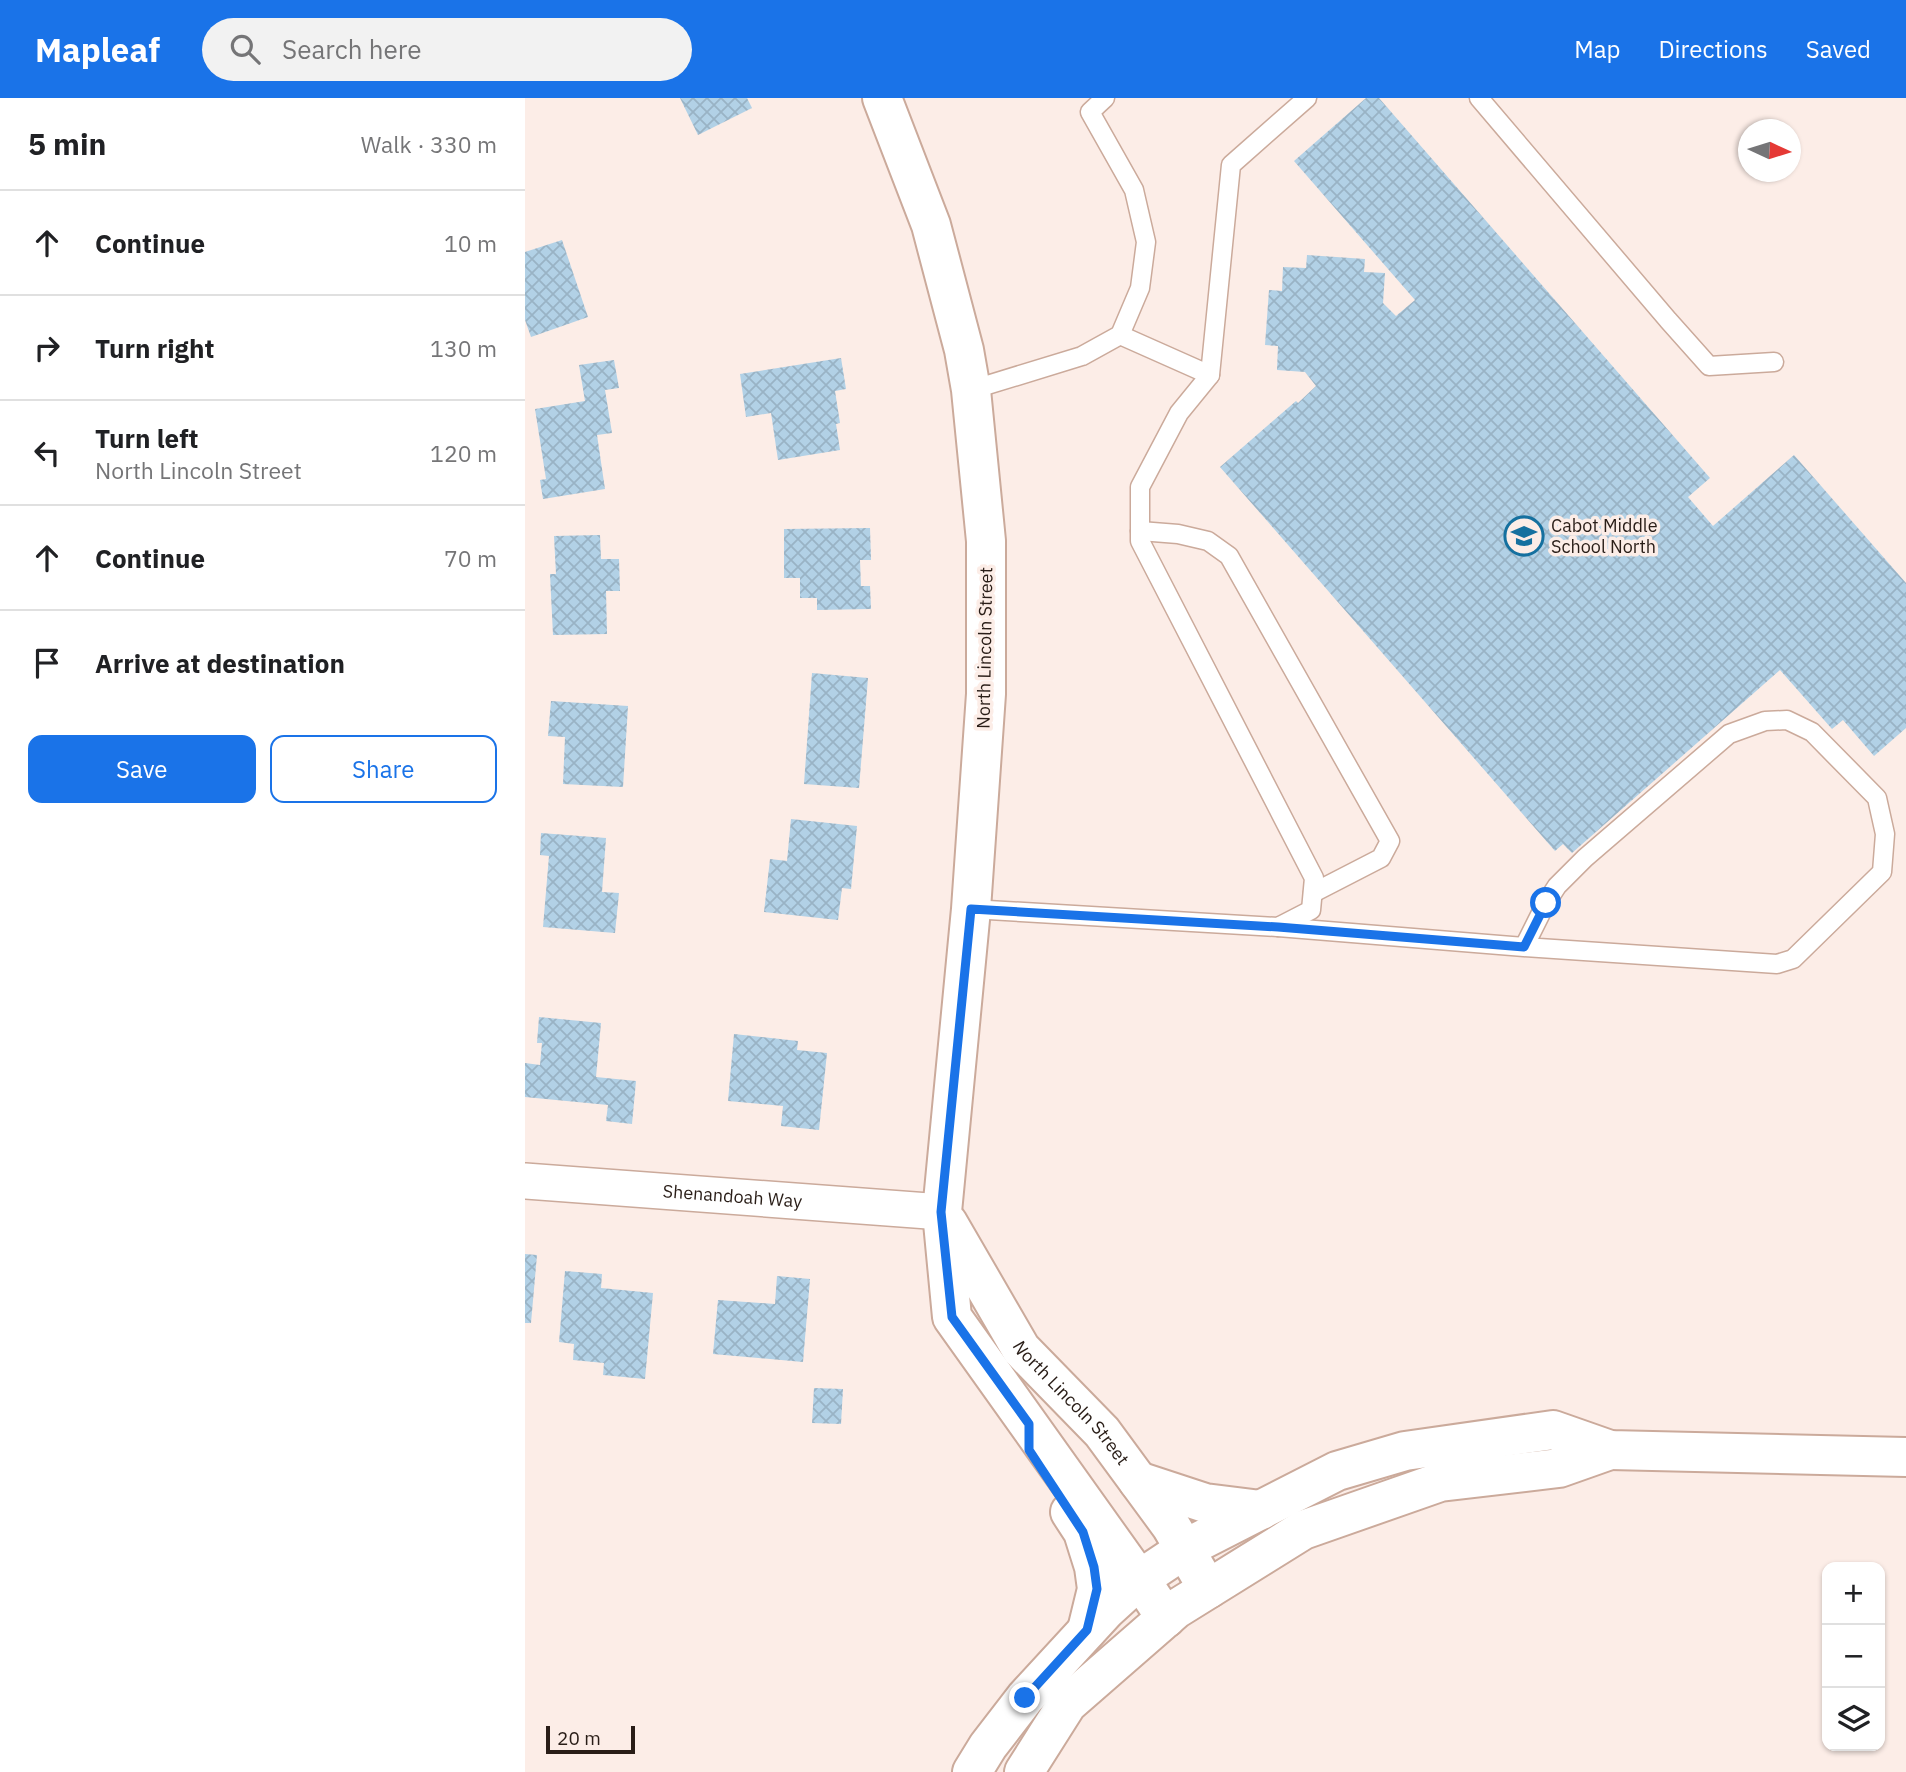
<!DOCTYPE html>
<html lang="en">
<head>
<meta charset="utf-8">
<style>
	:root { --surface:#fff; --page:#f2f2f2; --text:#202124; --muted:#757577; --line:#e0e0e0; --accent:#1a73e8 }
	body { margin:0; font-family:"IBM Plex Sans",sans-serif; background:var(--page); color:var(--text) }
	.controls { position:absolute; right:21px; bottom:21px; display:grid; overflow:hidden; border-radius:14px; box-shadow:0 2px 5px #0004 }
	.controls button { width:63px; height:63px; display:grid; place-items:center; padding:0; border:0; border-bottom:2px solid var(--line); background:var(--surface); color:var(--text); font:35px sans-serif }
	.compass { position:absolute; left:1213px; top:21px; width:63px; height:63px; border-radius:50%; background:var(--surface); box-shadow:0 2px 5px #0004; rotate:94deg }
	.scale { position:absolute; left:21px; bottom:18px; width:89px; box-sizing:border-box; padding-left:7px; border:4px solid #291d17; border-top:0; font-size:19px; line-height:24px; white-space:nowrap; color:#291d17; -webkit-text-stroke:5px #fcede7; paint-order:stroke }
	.stop { position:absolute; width:21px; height:21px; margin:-16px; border:5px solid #1a73e8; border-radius:50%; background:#fff }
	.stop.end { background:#1a73e8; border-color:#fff; box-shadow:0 2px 7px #0008 }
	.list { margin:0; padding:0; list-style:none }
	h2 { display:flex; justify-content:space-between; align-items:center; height:91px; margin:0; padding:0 28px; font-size:30px }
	h2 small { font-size:23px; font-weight:400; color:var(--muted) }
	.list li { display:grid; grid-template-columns:46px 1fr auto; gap:21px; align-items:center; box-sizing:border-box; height:105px; padding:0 28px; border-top:2px solid var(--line) }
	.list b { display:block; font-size:26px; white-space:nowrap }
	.list p { margin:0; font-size:23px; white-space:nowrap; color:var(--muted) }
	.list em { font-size:23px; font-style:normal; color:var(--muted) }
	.actions { display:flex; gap:14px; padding:21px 28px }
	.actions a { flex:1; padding:16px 0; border:2px solid var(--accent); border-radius:14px; text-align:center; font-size:24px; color:var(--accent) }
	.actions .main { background:var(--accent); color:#fff }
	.icon { flex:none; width:38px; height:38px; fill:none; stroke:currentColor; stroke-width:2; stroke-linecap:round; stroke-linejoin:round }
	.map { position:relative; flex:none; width:1381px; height:1674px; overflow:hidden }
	header { display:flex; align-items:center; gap:42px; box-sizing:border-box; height:98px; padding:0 35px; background:var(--accent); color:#fff }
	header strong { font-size:33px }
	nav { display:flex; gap:38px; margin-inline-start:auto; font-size:24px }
	.search { width:490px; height:63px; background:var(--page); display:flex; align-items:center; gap:18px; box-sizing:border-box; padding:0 24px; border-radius:38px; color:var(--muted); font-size:26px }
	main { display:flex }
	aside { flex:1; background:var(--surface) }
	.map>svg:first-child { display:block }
	.building { fill:url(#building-cross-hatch) }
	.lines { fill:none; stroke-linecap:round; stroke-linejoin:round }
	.lane-casing { stroke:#cbaa9b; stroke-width:21 }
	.street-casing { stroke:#cbaa9b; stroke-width:38 }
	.secondary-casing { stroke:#cbaa9b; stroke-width:42 }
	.primary-casing { stroke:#cbaa9b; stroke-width:42 }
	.lane { stroke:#fff; stroke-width:18 }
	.street { stroke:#fff; stroke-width:35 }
	.secondary { stroke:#fff; stroke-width:38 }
	.primary { stroke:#fff; stroke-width:38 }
	.route { stroke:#1a73e8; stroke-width:9 }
	.labels { text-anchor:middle; stroke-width:7; stroke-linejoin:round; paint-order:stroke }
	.poi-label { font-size:18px; fill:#291d17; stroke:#fcede7; text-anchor:start }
	.street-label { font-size:18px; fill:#291d17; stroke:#fcede7 }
</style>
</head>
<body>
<header>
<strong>Mapleaf</strong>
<div class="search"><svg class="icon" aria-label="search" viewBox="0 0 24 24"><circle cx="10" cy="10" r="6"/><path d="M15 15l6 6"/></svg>Search here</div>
<nav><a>Map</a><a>Directions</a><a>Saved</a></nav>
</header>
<main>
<aside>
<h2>5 min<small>Walk · 330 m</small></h2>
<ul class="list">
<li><svg class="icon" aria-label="ahead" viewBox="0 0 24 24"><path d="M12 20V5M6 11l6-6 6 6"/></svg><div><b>Continue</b></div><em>10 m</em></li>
<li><svg class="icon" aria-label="right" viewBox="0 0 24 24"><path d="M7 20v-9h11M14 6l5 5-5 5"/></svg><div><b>Turn right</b></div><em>130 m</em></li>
<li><svg class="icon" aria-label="left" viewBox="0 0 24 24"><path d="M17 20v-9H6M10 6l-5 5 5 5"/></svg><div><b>Turn left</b><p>North Lincoln Street</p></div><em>120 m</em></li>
<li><svg class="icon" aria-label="ahead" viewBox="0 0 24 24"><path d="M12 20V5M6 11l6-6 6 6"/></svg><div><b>Continue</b></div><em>70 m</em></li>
<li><svg class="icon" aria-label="arrive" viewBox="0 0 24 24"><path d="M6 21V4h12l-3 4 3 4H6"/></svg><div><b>Arrive at destination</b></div></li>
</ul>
<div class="actions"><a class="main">Save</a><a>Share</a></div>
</aside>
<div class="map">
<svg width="1381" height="1674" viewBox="0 0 1381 1674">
	<defs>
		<pattern id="building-cross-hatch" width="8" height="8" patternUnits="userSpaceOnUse" patternTransform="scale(1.75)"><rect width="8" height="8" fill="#b2d1e6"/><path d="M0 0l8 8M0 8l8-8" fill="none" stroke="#99b3c5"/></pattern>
	</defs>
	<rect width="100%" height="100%" fill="#fcede7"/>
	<g class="building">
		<polygon points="155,0 222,0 227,10 173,37"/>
		<polygon points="841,0 854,0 1185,380 1163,399 1188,428 1269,357 1381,485 1381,630 1349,658 1318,622 1307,631 1255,572 1047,755 1038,746 1030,753 695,369 771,303 773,305 791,288 780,274 752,272 753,248 740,247 744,192 757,193 758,169 781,170 782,157 840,161 839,174 860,175 858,205 871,218 890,202 769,63"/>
		<polygon points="37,142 63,219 6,239 0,222 0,154"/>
		<polygon points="316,260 321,291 310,293 315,325 311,326 315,352 253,362 246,315 221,319 215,276"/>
		<polygon points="89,262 94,290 80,292 87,335 72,337 80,391 18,401 15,382 21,381 10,311 60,303 54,267"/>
		<polygon points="345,430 346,462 335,462 336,488 345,488 346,511 292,512 292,500 275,500 275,480 259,480 259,431"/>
		<polygon points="75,437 76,461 94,461 95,493 81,493 82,536 28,537 25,476 31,476 29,438"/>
		<polygon points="287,575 343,580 334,690 279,686"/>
		<polygon points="26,603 103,608 98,689 38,686 40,639 23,638"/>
		<polygon points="266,721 332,728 326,791 317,790 313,822 239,814 245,761 262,763"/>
		<polygon points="16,735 81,740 77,794 94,795 90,835 18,829 24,758 15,757"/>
		<polygon points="14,919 76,925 71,979 111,983 107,1026 81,1023 83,1007 0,999 0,965 15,967 17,945 12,945"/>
		<polygon points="209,936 273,943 272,952 302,955 294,1032 256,1028 258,1008 203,1003"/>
		<polygon points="0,1156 12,1157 6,1225 0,1225"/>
		<polygon points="40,1173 77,1176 76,1190 128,1195 120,1281 78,1277 79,1265 48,1262 49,1246 34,1244"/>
		<polygon points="252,1178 285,1181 278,1264 188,1256 193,1202 250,1206"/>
		<polygon points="289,1290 318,1291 316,1326 287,1325"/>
	</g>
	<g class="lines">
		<g class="lane-casing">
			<g id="lane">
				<polyline points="954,0 1143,222 1184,268 1249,264"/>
				<polyline points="595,237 685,277"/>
				<polyline points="446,292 557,258 595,237 615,190 621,144 609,92 565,14 580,0"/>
				<polyline points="615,433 653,436 683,443 704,458 865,743 856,760 788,795"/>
				<polyline points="446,811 753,829 786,812 789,780 615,443 615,389 654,315 685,277 706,67 782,0"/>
				<polyline points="753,829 999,849 1252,866 1268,861 1357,774 1360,736 1352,700 1287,634 1262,622 1240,623 1204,636 1060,760 1032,788 1021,805 999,849"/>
			</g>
		</g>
		<g class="street-casing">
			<g id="street">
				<path id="s1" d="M 0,1083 L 417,1114"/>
			</g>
		</g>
		<g class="secondary-casing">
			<g id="secondary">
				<polyline points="357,0 406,127 439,252 446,292 461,443 461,596 446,811 417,1114 427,1219 606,1470 615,1481 641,1520"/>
				<path id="s2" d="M 423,1125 L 496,1251 L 577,1334 L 646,1428 L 683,1491"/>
				<polyline points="545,1414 558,1434 569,1469 572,1491 562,1532"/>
			</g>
		</g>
		<g class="primary-casing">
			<g id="primary">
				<polyline points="613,1383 680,1405 736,1412"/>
				<polyline points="447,1674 463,1648 500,1600 581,1512 615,1481 663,1449 812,1373 880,1353 1028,1332 1085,1352 1381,1359"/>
				<polyline points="499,1674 542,1606 651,1511 778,1432 915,1384 1034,1370 1085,1352"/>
			</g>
		</g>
		<use href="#lane" class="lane"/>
		<use href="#street" class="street"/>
		<use href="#secondary" class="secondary"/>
		<use href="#primary" class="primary"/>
	</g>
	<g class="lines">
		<polyline class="route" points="500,1600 562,1532 572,1491 569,1469 558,1434 504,1352 504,1326 427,1219 416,1114 446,811 753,829 999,849 1021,805"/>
	</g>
	<defs>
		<g id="school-ring" transform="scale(2.0125)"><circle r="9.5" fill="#fcede7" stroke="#15709f" stroke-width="1.5"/><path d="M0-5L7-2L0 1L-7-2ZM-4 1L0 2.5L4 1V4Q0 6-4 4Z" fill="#15709f"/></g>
	</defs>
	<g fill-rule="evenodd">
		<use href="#school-ring" x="999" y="438"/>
	</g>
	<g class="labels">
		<g class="poi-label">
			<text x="1026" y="434">Cabot Middle<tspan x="1026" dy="21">School North</tspan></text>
		</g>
		<g class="street-label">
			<text transform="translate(460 550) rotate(-89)" y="6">North Lincoln Street</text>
			<text dy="6" stroke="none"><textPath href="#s1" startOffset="208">Shenandoah Way</textPath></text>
			<text dy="6" stroke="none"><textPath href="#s2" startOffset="219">North Lincoln Street</textPath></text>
		</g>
	</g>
</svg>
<div class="controls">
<button>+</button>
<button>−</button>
<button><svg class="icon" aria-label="layers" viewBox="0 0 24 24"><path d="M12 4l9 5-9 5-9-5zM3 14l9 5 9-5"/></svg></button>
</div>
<svg class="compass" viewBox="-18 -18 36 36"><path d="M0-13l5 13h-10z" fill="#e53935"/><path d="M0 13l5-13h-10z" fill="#757577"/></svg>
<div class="scale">20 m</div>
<div class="stop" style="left:1021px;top:805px"></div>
<div class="stop end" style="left:500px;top:1600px"></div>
</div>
</main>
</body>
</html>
